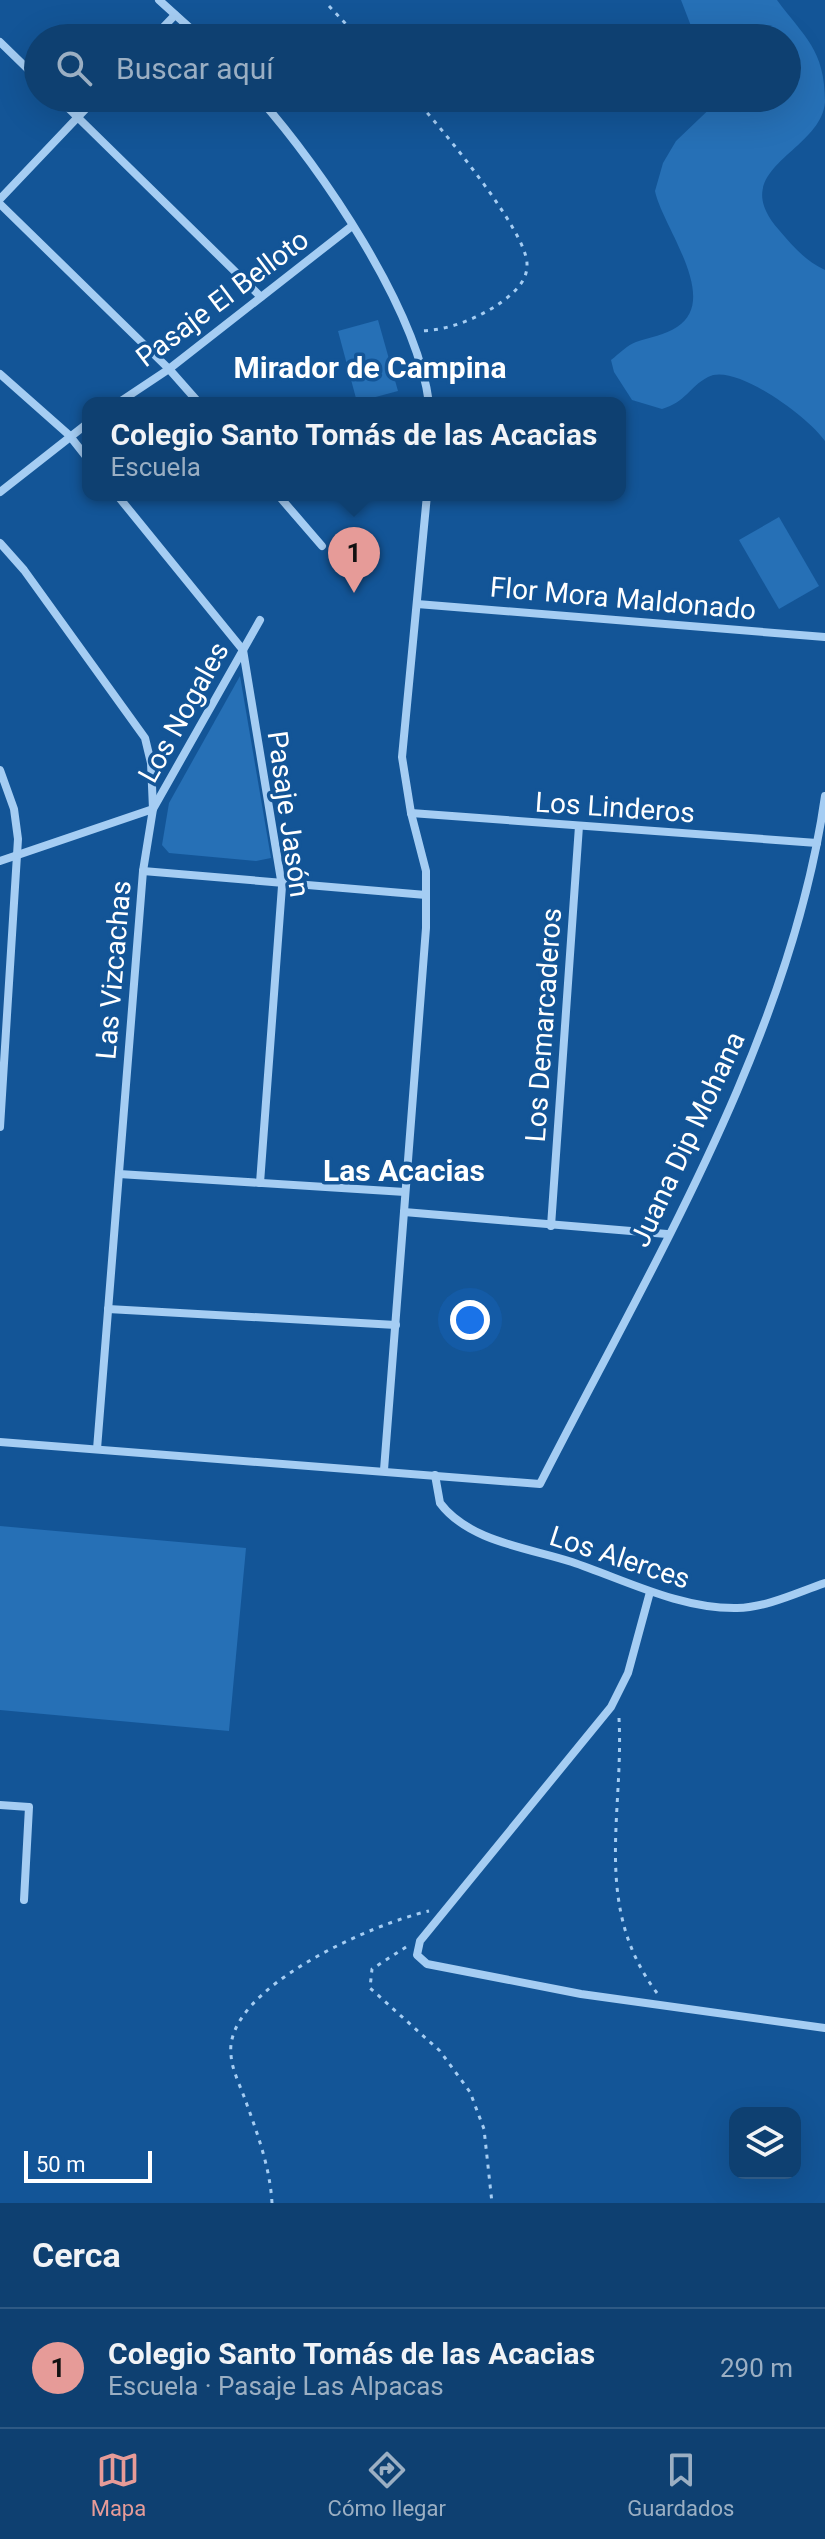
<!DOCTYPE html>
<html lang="es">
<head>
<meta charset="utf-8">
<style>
	:root { --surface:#0e4071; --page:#1c4b79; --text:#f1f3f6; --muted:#9bafc3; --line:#2e5984; --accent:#e69b98 }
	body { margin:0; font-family:Roboto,sans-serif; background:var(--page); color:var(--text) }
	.controls { position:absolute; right:24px; bottom:24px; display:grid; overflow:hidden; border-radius:16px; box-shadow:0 8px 32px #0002 }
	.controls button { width:72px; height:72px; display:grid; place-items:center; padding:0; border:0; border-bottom:2px solid var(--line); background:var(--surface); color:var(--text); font:40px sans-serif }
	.scale { position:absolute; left:24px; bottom:20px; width:128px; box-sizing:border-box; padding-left:8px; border:4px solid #fff; border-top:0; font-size:22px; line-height:28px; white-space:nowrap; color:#fff; -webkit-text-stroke:6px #135597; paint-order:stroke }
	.you { position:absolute; left:470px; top:1320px; width:28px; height:28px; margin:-20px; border:6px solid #fff; border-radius:50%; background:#1a73e8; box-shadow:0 0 0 12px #1a73e833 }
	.badge { display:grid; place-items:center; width:52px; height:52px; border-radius:50%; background:var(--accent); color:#111; font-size:26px; font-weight:700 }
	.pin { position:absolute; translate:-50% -66px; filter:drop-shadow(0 2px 4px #0008) }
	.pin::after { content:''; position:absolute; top:42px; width:28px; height:24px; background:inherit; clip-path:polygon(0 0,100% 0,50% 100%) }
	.popup { position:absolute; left:82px; top:397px; width:544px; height:104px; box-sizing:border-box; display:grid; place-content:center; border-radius:16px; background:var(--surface); filter:drop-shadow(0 2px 6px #0005); font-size:26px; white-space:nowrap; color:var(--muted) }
	.popup b { font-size:30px; color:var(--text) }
	.popup::after { content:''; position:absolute; left:50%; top:100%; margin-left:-16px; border:16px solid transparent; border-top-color:var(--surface) }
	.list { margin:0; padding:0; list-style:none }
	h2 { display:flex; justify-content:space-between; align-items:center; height:104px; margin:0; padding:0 32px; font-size:34px }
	h2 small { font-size:26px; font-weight:400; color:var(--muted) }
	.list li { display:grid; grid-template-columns:52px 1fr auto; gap:24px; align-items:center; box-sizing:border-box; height:120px; padding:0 32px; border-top:2px solid var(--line) }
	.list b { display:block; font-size:30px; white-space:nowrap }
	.list p { margin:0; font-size:26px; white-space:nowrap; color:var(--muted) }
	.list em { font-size:26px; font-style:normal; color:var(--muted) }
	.icon { flex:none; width:44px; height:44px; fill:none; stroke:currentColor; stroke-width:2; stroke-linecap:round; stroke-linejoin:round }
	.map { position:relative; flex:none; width:825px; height:2203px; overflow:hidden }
	.search { position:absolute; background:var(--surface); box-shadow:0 8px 32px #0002; left:24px; right:24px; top:24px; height:88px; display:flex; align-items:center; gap:20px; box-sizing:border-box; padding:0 28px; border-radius:44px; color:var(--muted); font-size:30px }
	.sheet { height:224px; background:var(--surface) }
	nav { display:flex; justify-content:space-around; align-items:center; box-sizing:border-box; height:112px; border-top:2px solid var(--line); background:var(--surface); font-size:22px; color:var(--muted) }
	nav a { display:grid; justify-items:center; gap:4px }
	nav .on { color:var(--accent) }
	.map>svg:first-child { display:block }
	.green { fill:#2670b6 }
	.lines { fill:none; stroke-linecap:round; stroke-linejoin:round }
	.path { stroke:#a5cdf3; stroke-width:3; stroke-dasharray:4 6; stroke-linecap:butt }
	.street { stroke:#a5cdf3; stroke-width:8 }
	.labels { text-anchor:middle; stroke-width:7; stroke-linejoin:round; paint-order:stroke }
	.street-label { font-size:28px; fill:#fff; stroke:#135597 }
	.neighbourhood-label { font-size:30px; font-weight:bold; fill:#fff; stroke:#135597 }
</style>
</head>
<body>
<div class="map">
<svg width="825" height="2203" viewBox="0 0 825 2203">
	<rect width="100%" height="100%" fill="#135597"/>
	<g class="green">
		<path d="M 681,0 L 777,0 C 804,37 825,49 825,102 C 821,153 724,168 779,230 C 793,246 805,261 825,270 L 825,441 C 809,418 735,362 708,377 C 689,387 686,402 662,409 L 632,400 L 614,372 L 611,360 C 619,354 627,345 636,342 C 650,337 665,335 677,327 C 721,299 662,226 655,191 L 663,163 L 676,141 L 721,98 L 787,98 L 787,38 L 704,38 L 691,26 Z"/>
		<polygon points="378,320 398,391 357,402 338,331"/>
		<polygon points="779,517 819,586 779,609 739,540"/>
		<polygon points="240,676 271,858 256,861 169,853 162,845 169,803"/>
		<polygon points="0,1526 246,1548 229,1731 0,1710"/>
	</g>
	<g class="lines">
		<g class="path">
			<polyline points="329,6 359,38"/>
			<path d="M 414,98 C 439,125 527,231 527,264 C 528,283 510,296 496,306 C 473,320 448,330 421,331"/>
			<path d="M 619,1718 C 624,1816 592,1906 657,1993"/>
			<polyline points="406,1947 372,1969 370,1988 440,2051 470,2092 484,2129 492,2203"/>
			<path d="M 272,2203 C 270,2168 258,2135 246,2102 C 241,2087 232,2071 231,2055 C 223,1988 375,1923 429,1911"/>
		</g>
		<g class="street">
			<polyline points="159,0 201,38"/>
			<polyline points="153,38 175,15"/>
			<polyline points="0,42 38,79"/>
			<polyline points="58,98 261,297"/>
			<path d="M 259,98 C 322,169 417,309 429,403"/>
			<polyline points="0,199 96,98"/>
			<polyline points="0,204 169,369 199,403"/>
			<polyline points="0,374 69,435 88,459"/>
			<polyline points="118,403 169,369 352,226"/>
			<polyline points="0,492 88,423"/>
			<polyline points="117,495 243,650 282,886 260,1183"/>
			<polyline points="278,495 322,546"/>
			<polyline points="0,543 24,570 145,738 151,763 153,809 143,871 97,1449"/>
			<polyline points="417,604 825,637"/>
			<polyline points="0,770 14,809 18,839 0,1127"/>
			<polyline points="411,813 817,843"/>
			<polyline points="0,861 153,809 260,620"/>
			<polyline points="143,871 426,895"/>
			<polyline points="119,1174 405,1192"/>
			<polyline points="404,1212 667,1234"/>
			<polyline points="551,1226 579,826"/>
			<polyline points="108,1309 396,1325"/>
			<path d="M 0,1442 L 540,1484 C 650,1268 791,1037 825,796"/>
			<polyline points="384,1470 426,928 426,871 411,813 402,757 427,495"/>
			<path d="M 435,1475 L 440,1503 C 469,1542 530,1548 572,1562 C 625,1580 680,1609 737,1608 C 768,1607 796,1593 825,1583"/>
			<polyline points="650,1592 628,1673 611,1707 420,1941 417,1955 427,1964 581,1994 825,2028"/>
			<polyline points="0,1805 29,1807 24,1900"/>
		</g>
	</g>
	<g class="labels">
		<g class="street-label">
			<text transform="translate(222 298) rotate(-37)" y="10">Pasaje El Belloto</text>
			<text transform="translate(623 598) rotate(5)" y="10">Flor Mora Maldonado</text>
			<text transform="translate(183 712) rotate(-61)" y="10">Los Nogales</text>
			<text transform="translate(615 807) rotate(4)" y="10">Los Linderos</text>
			<text transform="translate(289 814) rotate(82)" y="10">Pasaje Jasón</text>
			<text transform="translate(113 970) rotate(-85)" y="10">Las Vizcachas</text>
			<text transform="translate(543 1025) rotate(-86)" y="10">Los Demarcaderos</text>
			<text transform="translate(687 1139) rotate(-65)" y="10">Juana Dip Mohana</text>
			<text transform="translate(620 1557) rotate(18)" y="10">Los Alerces</text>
		</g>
		<g class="neighbourhood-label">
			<text x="370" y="378">Mirador de Campina</text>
			<text x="404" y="1181">Las Acacias</text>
		</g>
	</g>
</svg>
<div class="controls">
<button><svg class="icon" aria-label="layers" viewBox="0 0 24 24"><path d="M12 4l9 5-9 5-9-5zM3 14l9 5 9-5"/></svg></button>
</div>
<div class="scale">50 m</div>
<div class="you"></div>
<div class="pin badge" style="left:354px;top:593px">1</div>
<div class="popup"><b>Colegio Santo Tomás de las Acacias</b>Escuela</div>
<div class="search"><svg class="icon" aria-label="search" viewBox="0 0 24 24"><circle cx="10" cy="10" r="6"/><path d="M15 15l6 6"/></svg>Buscar aquí</div>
</div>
<section class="sheet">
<h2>Cerca<small></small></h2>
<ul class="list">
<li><span class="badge">1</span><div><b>Colegio Santo Tomás de las Acacias</b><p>Escuela · Pasaje Las Alpacas</p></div><em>290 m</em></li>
</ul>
</section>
<nav>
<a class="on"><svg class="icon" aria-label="map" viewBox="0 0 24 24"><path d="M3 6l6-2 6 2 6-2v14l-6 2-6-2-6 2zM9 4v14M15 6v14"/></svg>Mapa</a>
<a><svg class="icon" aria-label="directions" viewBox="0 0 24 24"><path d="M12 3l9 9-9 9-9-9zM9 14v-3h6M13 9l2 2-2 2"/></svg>Cómo llegar</a>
<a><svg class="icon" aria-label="saved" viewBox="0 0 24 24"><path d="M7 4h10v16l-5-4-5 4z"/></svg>Guardados</a>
</nav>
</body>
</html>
